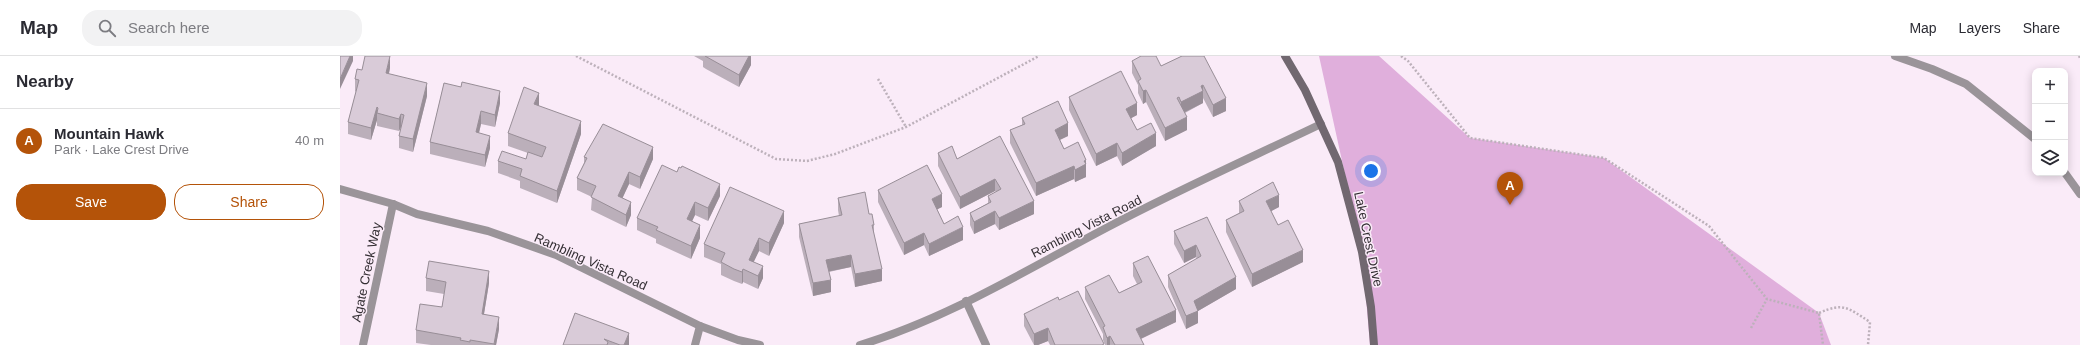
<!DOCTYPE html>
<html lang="en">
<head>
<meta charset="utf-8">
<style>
	:root { --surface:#fff; --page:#f2f2f3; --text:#2b2b33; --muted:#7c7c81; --line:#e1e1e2; --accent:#b45309 }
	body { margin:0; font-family:Helvetica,sans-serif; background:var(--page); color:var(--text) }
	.controls { position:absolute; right:12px; top:12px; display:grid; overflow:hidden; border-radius:8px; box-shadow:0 2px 10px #0003 }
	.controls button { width:36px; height:36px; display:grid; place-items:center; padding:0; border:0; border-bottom:1px solid var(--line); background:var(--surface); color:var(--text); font:20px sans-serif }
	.you { position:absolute; left:1031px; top:115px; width:14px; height:14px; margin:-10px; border:3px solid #fff; border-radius:50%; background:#1a73e8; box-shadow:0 0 0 6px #1a73e833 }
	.badge { display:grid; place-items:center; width:26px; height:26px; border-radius:50%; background:var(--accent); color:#fff; font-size:13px; font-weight:700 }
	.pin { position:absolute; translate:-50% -33px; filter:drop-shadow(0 1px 2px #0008) }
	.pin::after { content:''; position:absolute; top:21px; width:14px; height:12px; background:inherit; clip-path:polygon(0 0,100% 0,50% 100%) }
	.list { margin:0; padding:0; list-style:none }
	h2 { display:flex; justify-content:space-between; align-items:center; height:52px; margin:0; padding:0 16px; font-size:17px }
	h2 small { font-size:13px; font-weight:400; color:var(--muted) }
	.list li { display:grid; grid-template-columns:26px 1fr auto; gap:12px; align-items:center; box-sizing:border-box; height:64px; padding:0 16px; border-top:1px solid var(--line) }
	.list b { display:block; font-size:15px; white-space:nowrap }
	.list p { margin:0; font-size:13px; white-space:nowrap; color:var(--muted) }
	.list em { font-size:13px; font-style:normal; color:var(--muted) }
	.actions { display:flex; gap:8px; padding:12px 16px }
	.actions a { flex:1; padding:9px 0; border:1px solid var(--accent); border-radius:16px; text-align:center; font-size:14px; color:var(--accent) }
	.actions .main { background:var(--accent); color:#fff }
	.icon { flex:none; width:22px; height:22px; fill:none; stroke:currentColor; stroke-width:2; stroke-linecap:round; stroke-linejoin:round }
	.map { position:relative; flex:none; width:1740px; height:289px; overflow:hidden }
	header { display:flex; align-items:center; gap:24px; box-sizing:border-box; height:56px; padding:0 20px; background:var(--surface); border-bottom:1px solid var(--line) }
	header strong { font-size:19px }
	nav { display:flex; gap:22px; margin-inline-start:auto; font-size:14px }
	.search { width:280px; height:36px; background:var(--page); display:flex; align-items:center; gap:10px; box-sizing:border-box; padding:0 14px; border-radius:16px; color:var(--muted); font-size:15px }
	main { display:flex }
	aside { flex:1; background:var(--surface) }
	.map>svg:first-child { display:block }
	.green { fill:#e0afdc }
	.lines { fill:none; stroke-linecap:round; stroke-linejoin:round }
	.path { stroke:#bdb1bb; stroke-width:2.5; stroke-dasharray:2 2; stroke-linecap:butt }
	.minor { stroke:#9a9499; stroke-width:8 }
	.tertiary { stroke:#9a9499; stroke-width:8 }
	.secondary { stroke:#716870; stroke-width:8 }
	.wall { fill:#bbafba }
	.shaded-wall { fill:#988e97 }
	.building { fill:#d9cbd8; stroke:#988e97 }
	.labels { text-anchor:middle; stroke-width:3; stroke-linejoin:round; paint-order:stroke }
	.street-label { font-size:13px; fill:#332e33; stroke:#faebf8 }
</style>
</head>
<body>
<header>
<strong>Map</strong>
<div class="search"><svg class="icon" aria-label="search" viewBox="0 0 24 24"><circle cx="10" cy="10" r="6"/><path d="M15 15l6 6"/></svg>Search here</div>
<nav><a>Map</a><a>Layers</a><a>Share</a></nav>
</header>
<main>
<aside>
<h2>Nearby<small></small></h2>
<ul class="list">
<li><span class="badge">A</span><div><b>Mountain Hawk</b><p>Park · Lake Crest Drive</p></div><em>40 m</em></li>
</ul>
<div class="actions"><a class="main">Save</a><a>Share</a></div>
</aside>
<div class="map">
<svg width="1740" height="289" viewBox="0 0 1740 289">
	<rect width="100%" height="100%" fill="#faebf8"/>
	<polygon class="green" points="979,0 1039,0 1130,82 1264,102 1479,257 1491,289 1030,289 1022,196"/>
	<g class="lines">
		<g class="path">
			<polyline points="236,0 436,103 467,105 495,98 566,71 699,0"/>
			<polyline points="1061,0 1068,5 1130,82 1264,102 1369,170 1427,243 1479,257 1483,289"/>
			<polyline points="1739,0 1740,2"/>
			<polyline points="538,23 566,71"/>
			<path d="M 1479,257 C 1504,246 1508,252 1530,266 L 1528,289"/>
			<polyline points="1411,272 1427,243"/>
		</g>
		<g class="minor">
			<polyline points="0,133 53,148 77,158 148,175 216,199 360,270 398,284 420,289"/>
			<polyline points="626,245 646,289"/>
			<polyline points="23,289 53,148"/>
			<polyline points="355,289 360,270"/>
			<path d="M 520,289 C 607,263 688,213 768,171 C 838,134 910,102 981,68"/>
		</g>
		<g class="tertiary">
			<polyline points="1555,0 1592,13 1626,28 1695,83"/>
			<polyline points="1725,117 1740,138"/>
		</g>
		<polyline class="secondary" points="945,0 965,34 998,106 1022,196 1031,251 1034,289"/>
	</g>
	<g class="wall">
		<polygon points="354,0 411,0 411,9 399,31 366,13 363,11 363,5"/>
		<polygon points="842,0 886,55 873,61 863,42 863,47 845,57 847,74 825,85 806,46 803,48 798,37 798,29 792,17 792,5 821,10"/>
		<polygon points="50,12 49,18 87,40 73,96 59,92 59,80 61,71 59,75 37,70 37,64 31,84 8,78 8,66 16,36 15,35 15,23 22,14"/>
		<polygon points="104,27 160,47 155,71 141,68 139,77 150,92 145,111 90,98 90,86"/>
		<polygon points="729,41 797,59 791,62 797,74 816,90 782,110 777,100 756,110 729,54"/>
		<polygon points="199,49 199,50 241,78 217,147 180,132 180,125 158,117 158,105 186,103 188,97 168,90 168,77"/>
		<polygon points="682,62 728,80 720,84 724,93 746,108 746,121 735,126 734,123 696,140 670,87 670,74 682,69"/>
		<polygon points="660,80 694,158 659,174 655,168 634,178 630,169 630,157 648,147 648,140 656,136 655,135 620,153 598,110 598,97 617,103"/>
		<polygon points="244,101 313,103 300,133 289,128 282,142 291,159 286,171 251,154 252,141 237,134 237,122 244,107"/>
		<polygon points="538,134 602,151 597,153 604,168 623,184 589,200 584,189 564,199 538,146"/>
		<polygon points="380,140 368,165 355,159 352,165 360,182 351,203 316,187 316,183 297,174 297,162"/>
		<polygon points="498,142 529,158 534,169 534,179 542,225 515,231 511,211 489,216 491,236 473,240 459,181 459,168 499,160 498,154"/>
		<polygon points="899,145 939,151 931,155 938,169 963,206 912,231 886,176 886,164 899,157"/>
		<polygon points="867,161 896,233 858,255 858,267 846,273 828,231 828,219 857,203 856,201 844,207 834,188 834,175"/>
		<polygon points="444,167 429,200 419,195 413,206 423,222 418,233 403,226 402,228 394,225 381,219 381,208 364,201 364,188"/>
		<polygon points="793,207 836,266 801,283 804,289 765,289 763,284 763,278 745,243 745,231 779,237 797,228 793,220"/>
		<polygon points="86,222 149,227 144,258 159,273 156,289 91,289 76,287 76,274 102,251 104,238 86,235"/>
		<polygon points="719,244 764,289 710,289 708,285 698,289 694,289 684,270 684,258"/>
		<polygon points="235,257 289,289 223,289"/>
	</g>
	<g class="shaded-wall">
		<polygon points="10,0 13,0 13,5 0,33 0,23"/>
		<polygon points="50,0 50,12 46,29 46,17"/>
		<polygon points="409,0 411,0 411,9 399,31 399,19"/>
		<polygon points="87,27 87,40 73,96 73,83"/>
		<polygon points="863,29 863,47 841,58 841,46 861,30"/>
		<polygon points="806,34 806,46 803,48 803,35"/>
		<polygon points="160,35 160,47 155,71 155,59"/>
		<polygon points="199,37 199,49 194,61 194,48"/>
		<polygon points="886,42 886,55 873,61 873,49"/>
		<polygon points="797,47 797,59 786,65 786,53"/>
		<polygon points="37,51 37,64 31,84 31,72"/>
		<polygon points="141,55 141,68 136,89 136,76"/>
		<polygon points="61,58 61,71 59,75 59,63"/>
		<polygon points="847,61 847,74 825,85 825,72"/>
		<polygon points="241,65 241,78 217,147 217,135"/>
		<polygon points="728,67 728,80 715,86 715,74"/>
		<polygon points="816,77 816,90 782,110 782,97"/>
		<polygon points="150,80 150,92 145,111 145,99"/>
		<polygon points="777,87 777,100 756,110 756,98"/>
		<polygon points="313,91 313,103 300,133 300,121"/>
		<polygon points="746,104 746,121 735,126 735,114 744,105"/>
		<polygon points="734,110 734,123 696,140 696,127"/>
		<polygon points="289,116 289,128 278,152 278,140"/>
		<polygon points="655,123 655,135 620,153 620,141"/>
		<polygon points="380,128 380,140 368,165 368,152"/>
		<polygon points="602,138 602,151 592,156 592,143"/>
		<polygon points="939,139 939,151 926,158 926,145"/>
		<polygon points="694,145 694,158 659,174 659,162"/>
		<polygon points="291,146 291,159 286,171 286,159"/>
		<polygon points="355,146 355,159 347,176 347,163"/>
		<polygon points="444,155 444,167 429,200 429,187"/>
		<polygon points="655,155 655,168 634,178 634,166"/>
		<polygon points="360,169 360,182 351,203 351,190"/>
		<polygon points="623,171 623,184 589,200 589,188"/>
		<polygon points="584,177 584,189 564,199 564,187"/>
		<polygon points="419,182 419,195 409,216 409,204"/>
		<polygon points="856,189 856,201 844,207 844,195"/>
		<polygon points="963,194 963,206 912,231 912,218"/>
		<polygon points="511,199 511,211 486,216 486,204"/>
		<polygon points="423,210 423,222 418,233 418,220"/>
		<polygon points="403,213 403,226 402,228 402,216"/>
		<polygon points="542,213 542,225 515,231 515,218"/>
		<polygon points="149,215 149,227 142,270 142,258"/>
		<polygon points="896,221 896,233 858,255 858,267 846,273 846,260 854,245"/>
		<polygon points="491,224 491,236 473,240 473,227"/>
		<polygon points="836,254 836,266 796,285 796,273"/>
		<polygon points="159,261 159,273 156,289 154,289"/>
		<polygon points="708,272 708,285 698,289 694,289 694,278"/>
		<polygon points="289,277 289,289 284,289"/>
		<polygon points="770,280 770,289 767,289 767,282"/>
	</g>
	<g class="building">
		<polygon points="0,0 10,0 0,23"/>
		<polygon points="25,0 50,0 46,17 87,27 73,83 59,80 64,59 61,58 59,63 37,57 38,52 37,51 31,72 8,66 19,24 15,23 17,13 22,14"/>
		<polygon points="365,0 409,0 399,19"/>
		<polygon points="801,0 816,0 821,10 842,0 864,0 886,42 873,49 863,29 861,30 863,35 841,46 839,41 837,42 847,61 825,72 806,34 803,35 798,25 801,23 792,5"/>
		<polygon points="781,15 797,47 786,53 797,74 811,67 816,77 782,97 777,87 756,98 729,41"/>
		<polygon points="122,26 160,35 155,59 141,55 136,76 150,80 145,99 90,86 104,27 121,31"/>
		<polygon points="184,31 199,37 194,48 241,65 217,135 180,120 182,113 158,105 162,95 186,103 188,96 202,101 206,91 168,77"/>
		<polygon points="718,45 728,67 715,74 724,93 738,86 746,104 744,105 746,108 735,114 734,110 696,127 670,74 685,68 682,62"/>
		<polygon points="263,68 313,91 300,121 289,116 278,140 291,146 286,159 251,141 256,130 237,122 247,102 244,101"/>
		<polygon points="660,80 694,145 659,162 655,155 634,166 630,157 651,146 648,140 661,133 655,123 620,141 598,97 612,90 617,103"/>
		<polygon points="322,109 337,116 339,111 341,112 342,110 380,128 368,152 355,146 347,163 360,169 351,190 316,174 318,171 297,162"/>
		<polygon points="587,109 602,138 592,143 604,168 618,160 623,171 589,188 584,177 564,187 538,134"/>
		<polygon points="933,126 939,139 926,145 938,169 948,164 963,194 912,218 886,164 904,155 899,145"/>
		<polygon points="390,131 444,155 429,187 419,182 409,204 423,210 418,220 403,213 402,216 394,213 381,206 385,197 364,188"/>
		<polygon points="525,136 529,158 532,158 534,169 532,169 542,213 515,218 511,199 486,204 491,224 473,227 459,168 502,159 498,142"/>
		<polygon points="867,161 896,221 854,245 858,255 846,260 828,219 861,200 856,189 844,195 834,175"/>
		<polygon points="808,200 836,254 796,273 804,289 775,289 770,280 767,282 763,271 765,270 745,231 769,219 779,237 802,226 793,207"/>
		<polygon points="89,205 149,215 142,258 159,261 154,288 130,284 130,286 120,284 121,282 76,274 80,248 102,251 106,226 86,222"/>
		<polygon points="738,235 764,288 762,289 715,289 708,272 694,278 684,258 718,241 719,244"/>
		<polygon points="235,257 289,277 284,289 280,289 264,283 268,286 267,289 223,289"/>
	</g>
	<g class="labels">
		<g class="street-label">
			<text transform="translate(746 170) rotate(-27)" y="5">Rambling Vista Road</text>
			<text transform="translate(1029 183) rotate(78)" y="5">Lake Crest Drive</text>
			<text transform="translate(251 205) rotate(24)" y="5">Rambling Vista Road</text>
			<text transform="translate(26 216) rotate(-78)" y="5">Agate Creek Way</text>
		</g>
	</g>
</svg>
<div class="controls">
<button>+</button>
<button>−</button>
<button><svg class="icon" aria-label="layers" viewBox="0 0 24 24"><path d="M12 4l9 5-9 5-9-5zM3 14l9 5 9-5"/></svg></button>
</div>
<div class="you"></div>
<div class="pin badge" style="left:1170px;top:149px">A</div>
</div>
</main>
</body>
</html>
